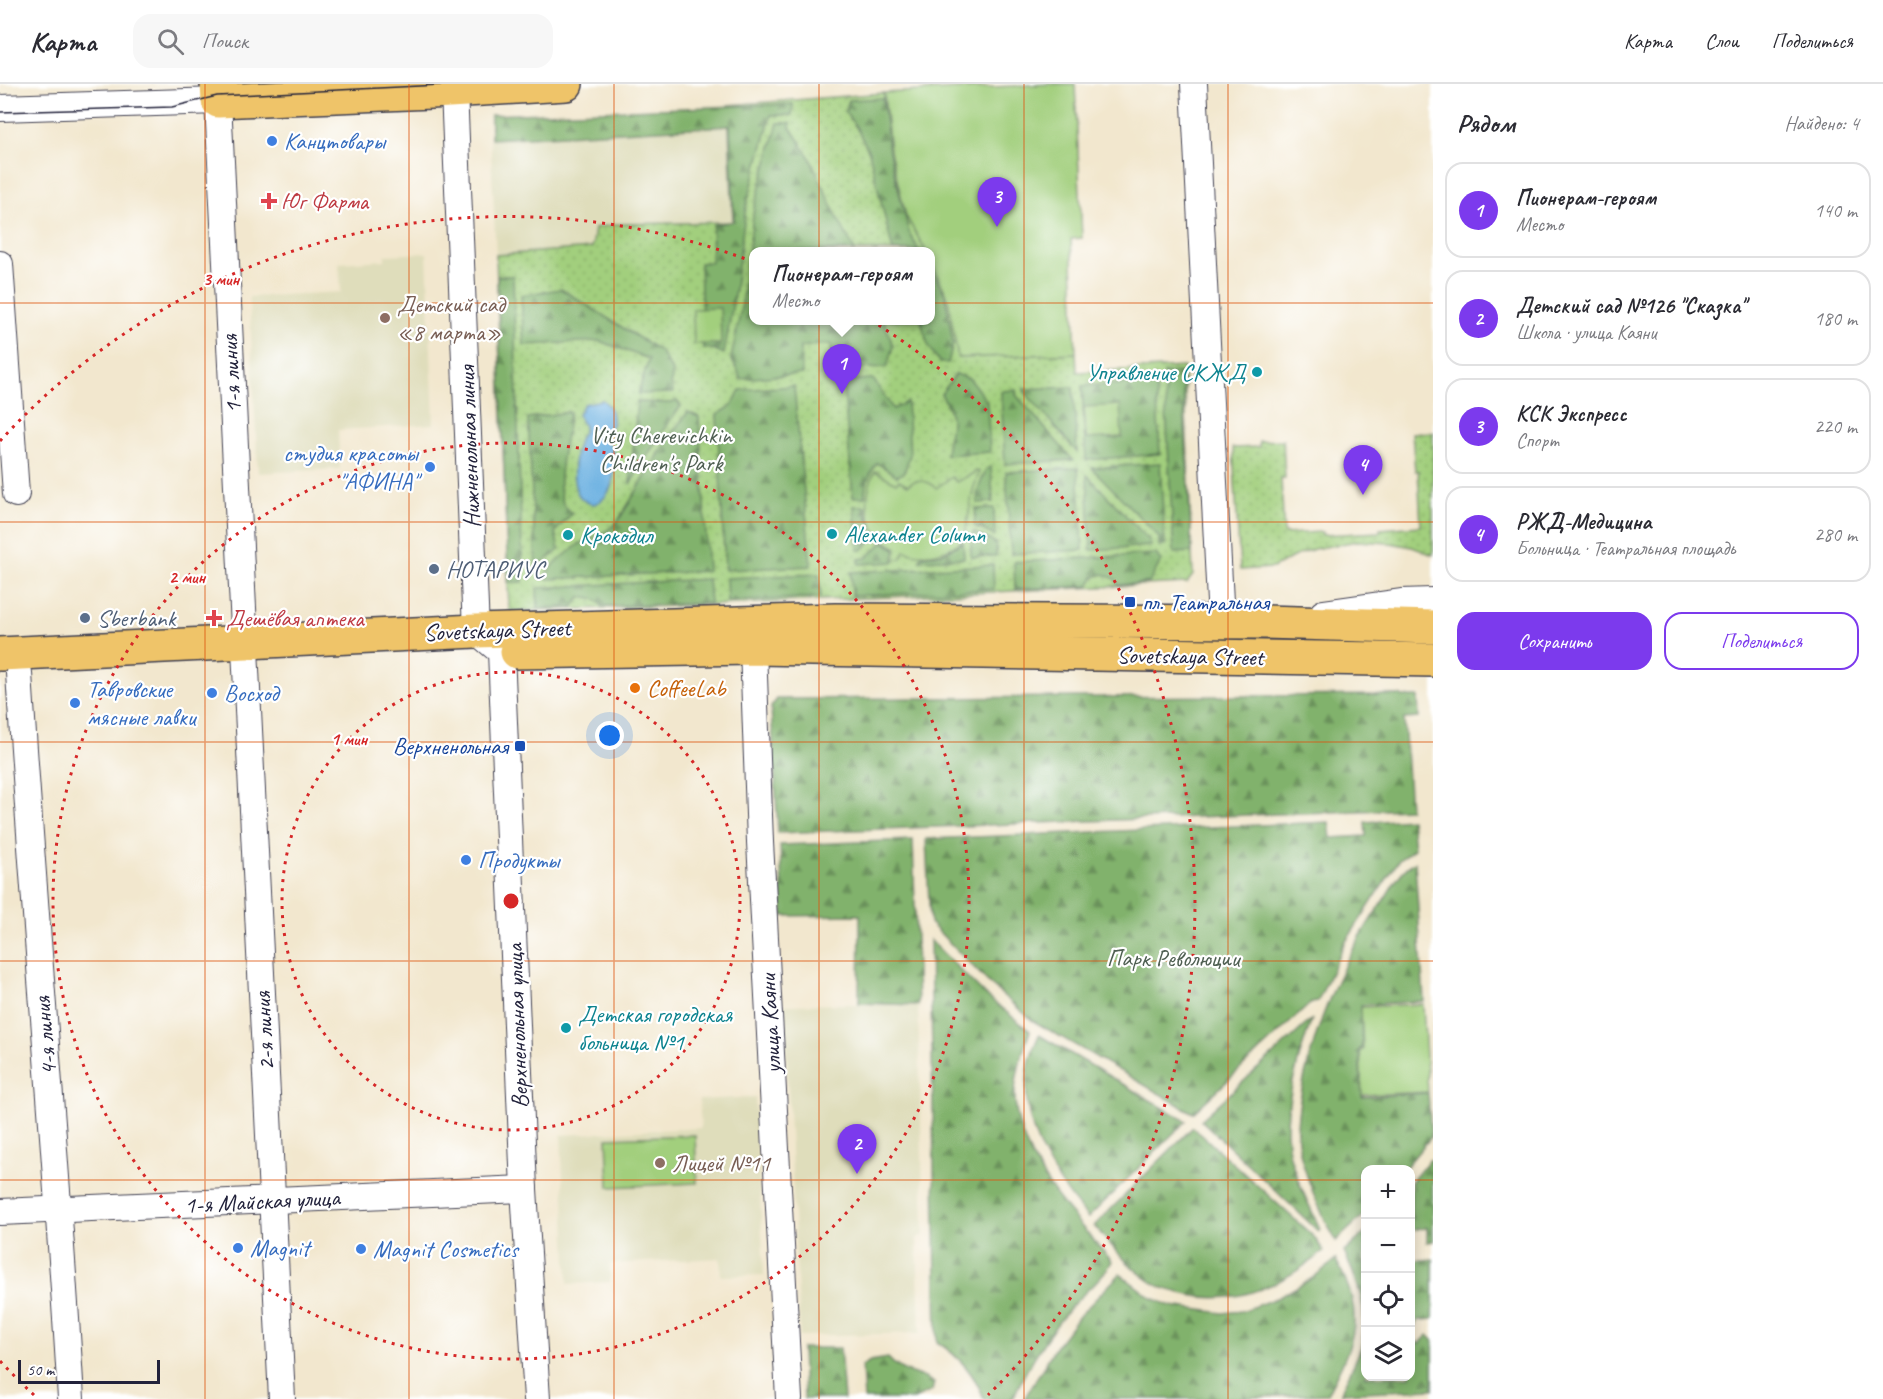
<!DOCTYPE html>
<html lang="ru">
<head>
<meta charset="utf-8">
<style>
	:root { --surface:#fff; --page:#f7f7f7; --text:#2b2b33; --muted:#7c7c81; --line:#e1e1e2; --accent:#7c3aed }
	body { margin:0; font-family:Caveat,sans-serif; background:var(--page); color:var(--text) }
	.controls { position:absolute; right:18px; bottom:18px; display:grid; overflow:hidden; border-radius:12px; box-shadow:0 3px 15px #0003 }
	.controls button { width:54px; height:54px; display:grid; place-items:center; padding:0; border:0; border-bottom:2px solid var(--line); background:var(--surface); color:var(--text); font:30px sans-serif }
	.scale { position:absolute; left:18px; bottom:15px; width:142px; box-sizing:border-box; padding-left:6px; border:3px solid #22223b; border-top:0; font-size:16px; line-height:21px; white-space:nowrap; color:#22223b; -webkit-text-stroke:4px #fff; paint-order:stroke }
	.you { position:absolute; left:610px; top:652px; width:21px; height:21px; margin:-15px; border:4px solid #fff; border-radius:50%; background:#1a73e8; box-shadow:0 0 0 9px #1a73e833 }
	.badge { display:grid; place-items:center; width:39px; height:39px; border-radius:50%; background:var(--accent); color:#fff; font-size:20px; font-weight:700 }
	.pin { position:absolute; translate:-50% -50px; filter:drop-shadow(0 2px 3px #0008) }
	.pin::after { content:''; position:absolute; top:32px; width:21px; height:18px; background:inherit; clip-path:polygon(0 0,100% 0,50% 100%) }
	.popup { position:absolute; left:749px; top:163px; width:186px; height:78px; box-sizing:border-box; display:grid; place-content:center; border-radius:12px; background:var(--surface); filter:drop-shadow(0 2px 4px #0005); font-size:20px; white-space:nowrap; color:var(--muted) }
	.popup b { font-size:22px; color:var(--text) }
	.popup::after { content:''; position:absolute; left:50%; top:100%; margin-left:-12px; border:12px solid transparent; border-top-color:var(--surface) }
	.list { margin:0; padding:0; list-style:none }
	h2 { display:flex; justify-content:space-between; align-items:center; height:78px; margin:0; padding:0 24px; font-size:26px }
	h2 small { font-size:20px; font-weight:400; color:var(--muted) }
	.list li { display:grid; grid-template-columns:39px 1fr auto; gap:18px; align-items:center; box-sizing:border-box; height:96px; margin:0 12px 12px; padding:0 12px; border:2px solid var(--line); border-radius:18px }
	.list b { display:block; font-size:22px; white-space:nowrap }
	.list p { margin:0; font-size:20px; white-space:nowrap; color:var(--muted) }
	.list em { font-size:20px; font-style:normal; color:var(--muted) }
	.actions { display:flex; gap:12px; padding:18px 24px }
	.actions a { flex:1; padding:14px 0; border:2px solid var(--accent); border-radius:18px; text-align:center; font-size:21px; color:var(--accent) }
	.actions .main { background:var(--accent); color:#fff }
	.icon { flex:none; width:33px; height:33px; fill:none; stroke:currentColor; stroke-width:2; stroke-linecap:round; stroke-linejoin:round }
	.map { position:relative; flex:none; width:1433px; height:1315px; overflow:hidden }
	header { display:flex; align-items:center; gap:36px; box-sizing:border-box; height:84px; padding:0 30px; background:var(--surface); border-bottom:2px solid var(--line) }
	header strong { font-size:28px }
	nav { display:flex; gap:33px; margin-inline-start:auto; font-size:21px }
	.search { width:420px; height:54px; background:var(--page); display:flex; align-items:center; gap:15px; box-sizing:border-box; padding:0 21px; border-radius:18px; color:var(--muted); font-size:22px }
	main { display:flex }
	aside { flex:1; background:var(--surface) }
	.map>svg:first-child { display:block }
	.built { fill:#dfddbb }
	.green { fill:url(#green-dots); stroke:#62785c; stroke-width:1.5 }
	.forest { fill:url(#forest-firs); stroke:#526a54; stroke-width:1.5 }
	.pitch { fill:#a2cf7d; stroke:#62785c; stroke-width:1.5 }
	.water { fill:#6bb0e1; stroke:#46698e; stroke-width:1.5 }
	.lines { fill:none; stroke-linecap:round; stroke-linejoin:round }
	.minor-casing { stroke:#414051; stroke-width:28 }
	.major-casing { stroke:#414051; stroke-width:36 }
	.minor { stroke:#fff; stroke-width:26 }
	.major { stroke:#efc469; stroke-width:33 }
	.tram { stroke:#22223b; stroke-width:1.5 }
	.grid { fill:none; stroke:#de560e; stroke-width:1.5; stroke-opacity:0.55 }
	.ring { fill:none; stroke:#d62828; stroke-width:3; stroke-dasharray:3 6 }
	.shop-dot { fill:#3f7fe0; stroke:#fff; stroke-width:2 }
	.health-dot { fill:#e0444e; stroke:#fff; stroke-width:2 }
	.education-dot { fill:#8d6e63; stroke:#fff; stroke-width:2 }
	.culture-dot { fill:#0f9aa8; stroke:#fff; stroke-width:2 }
	.service-dot { fill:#5c6f8a; stroke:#fff; stroke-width:2 }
	.transit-dot { fill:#1a4fb4; stroke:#fff; stroke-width:2 }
	.food-dot { fill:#e8710a; stroke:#fff; stroke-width:2 }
	.labels { text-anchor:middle; stroke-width:4.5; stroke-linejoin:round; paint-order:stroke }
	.shop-label { font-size:24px; fill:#366cbe; stroke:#fff; text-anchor:start }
	.health-label { font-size:24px; fill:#be3a42; stroke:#fff; text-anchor:start }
	.education-label { font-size:24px; fill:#785e54; stroke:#fff; text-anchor:start }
	.culture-label { font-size:24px; fill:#0d838f; stroke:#fff; text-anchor:start }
	.street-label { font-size:24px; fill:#22223b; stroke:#fff }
	.park-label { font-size:24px; fill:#4f5f52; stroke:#fff }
	.service-label { font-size:24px; fill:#4e5e75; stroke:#fff; text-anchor:start }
	.transit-label { font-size:24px; fill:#164399; stroke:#fff; text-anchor:start }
	.food-label { font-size:24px; fill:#c56008; stroke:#fff; text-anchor:start }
	.centre { fill:#d62828; stroke:#fff; stroke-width:3 }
	.ring-label { font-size:18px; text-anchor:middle; font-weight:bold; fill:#d62828; stroke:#fff; stroke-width:4.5; stroke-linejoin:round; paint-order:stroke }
</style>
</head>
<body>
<header>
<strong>Карта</strong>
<div class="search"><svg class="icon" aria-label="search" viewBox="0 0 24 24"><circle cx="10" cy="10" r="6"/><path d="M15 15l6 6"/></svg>Поиск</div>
<nav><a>Карта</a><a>Слои</a><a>Поделиться</a></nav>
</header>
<main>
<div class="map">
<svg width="1433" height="1315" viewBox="0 0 1433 1315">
	<defs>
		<pattern id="green-dots" width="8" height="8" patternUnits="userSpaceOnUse" patternTransform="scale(1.5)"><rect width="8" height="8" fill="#a2cf7d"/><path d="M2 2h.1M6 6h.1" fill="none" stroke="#8bb16d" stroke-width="1.8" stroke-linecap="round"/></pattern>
		<pattern id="forest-firs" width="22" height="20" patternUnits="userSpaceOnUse" patternTransform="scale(1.5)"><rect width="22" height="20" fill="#81b26c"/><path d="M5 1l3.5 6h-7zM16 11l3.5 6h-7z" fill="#69905a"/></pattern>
	</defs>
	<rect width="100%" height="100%" fill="#fff"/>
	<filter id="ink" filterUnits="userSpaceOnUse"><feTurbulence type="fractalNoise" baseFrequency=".0167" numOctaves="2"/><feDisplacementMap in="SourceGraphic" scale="12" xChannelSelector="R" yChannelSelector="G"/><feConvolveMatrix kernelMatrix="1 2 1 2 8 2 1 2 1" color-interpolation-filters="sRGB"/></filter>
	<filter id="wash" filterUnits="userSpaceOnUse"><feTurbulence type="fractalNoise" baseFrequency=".008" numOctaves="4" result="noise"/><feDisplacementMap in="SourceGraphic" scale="24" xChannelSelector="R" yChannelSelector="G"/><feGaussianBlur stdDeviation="1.35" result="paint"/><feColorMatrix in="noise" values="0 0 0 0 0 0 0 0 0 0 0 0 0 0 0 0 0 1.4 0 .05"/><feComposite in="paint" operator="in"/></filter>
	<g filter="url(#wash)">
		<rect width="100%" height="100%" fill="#f2e7ce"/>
		<g class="built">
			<polygon points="728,21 733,138 619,140 595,144 592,164 496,171 489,30"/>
			<polygon points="427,169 434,340 338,346 340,385 258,389 249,213 341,208 339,179 385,176 385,171"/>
			<polygon points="857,920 918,922 924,1151 917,1154 920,1249 800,1252 784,921"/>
			<polygon points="755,1013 764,1191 721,1192 720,1174 610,1180 610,1198 568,1200 561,1051 701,1044 699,1016"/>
		</g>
		<g class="green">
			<polygon points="884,9 890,67 906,132 926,167 754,168 754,236 930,236 931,177 948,214 958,274 1076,269 1077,288 1184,283 1193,491 1187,499 716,521 509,527 496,171 592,164 595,144 619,140 733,138 728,21"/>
			<polygon points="1433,348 1433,471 1412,463 1390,459 1357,457 1314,465 1293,473 1273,484 1240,486 1233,364 1259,363 1259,357 1283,356 1285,394 1281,394 1284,450 1322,448 1322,451 1380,448 1380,445 1421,442 1418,387 1415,387 1412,349"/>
		</g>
		<g class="forest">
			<polygon points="883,14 889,67 909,148 919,167 893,167 869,68 856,43 845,28 849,16"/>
			<polygon points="793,20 792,31 771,31 746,123 733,219 724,270 713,265 703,264 700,179 711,178 713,141 734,137 730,42 491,55 491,31"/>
			<polygon points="778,39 791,39 790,43 810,74 836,131 855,167 754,168 754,236 884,237 893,262 887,283 833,286 831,260 800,263 802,290 740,295 738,287 731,275 742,220 754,124"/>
			<polygon points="931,184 945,211 953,260 948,279 940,279 928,261 921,237 930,236"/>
			<polygon points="497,192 513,192 523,498 508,498"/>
			<polygon points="561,205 660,267 673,288 671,298 673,309 638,310 649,275 599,257 524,261 521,211"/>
			<polygon points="1182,288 1192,468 1174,469 1164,289"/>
			<path d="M 956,290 L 970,295 L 987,318 L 990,368 L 946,371 C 948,343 959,338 941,310 Z"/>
			<path d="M 873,295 L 893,325 L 907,318 L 910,371 L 904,389 L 897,392 L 877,379 C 870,389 864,400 865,413 L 853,413 L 843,297 Z"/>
			<polygon points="1156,298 1160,370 1086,376 1082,302"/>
			<polygon points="794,302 811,482 725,486 717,331 732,322 740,306"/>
			<polygon points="1073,303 1077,368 1024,307 1024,305"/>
			<polygon points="1016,306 1016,311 1073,376 1005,380 1001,307"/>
			<polygon points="677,317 681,322 664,345 630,400 637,318 671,319"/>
			<path d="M 570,328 C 567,352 554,396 563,419 C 564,424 569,426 572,429 L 555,448 L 559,466 L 545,477 L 539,485 L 536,483 L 528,334 Z"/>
			<path d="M 688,328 L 699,333 L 708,487 L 547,495 L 546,490 C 554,479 567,469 578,461 C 593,451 604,452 618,437 L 672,349 Z"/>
			<polygon points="1160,379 1165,461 1159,462 1159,453 1092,384"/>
			<polygon points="991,383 993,418 977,419 978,406 986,385"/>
			<polygon points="1078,384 1083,466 1011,470 1006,388"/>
			<polygon points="1087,391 1150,457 1151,462 1091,466"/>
			<polygon points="854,422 865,422 867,432 878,451 862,466 858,466"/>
			<polygon points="994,424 995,452 974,442 976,425"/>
			<polygon points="973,448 996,459 996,472 971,473 971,456"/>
			<polygon points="884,458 897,466 894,478 859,480 859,475 866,474"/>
			<polygon points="963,458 964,474 920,476 921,472 942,470"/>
			<polygon points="1156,470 1161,477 1149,499 1118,501 1115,495 1104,490 1094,493 1089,502 1015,505 1014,478"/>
			<polygon points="993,481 994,505 852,512 851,488"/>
			<polygon points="819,490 821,513 727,518 726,494"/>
			<path d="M 708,495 L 710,519 L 602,522 C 596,514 590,512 580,514 L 573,523 L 538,524 L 537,504 Z"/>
			<polygon points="1400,611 1403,613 1418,613 1419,634 1404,635 1410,725 778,749 771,623 777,615"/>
			<polygon points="1411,735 1414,765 1399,776 1343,862 1318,917 1312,918 1193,1029 1033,937 992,902 930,839 926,755 1329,738 1331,754 1366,752 1365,738"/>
			<polygon points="913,756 918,921 859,919 860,831 783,832 780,761"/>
			<path d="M 1415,778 L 1424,917 L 1361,921 L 1362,965 L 1359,966 L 1362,1013 L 1428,1009 L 1431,1053 L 1404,1085 L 1366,1086 L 1365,1130 L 1336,1157 C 1320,1128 1298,1079 1297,1046 C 1297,1027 1301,1009 1305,991 C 1320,928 1346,870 1383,817 C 1392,803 1400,786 1415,778 Z"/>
			<path d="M 930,856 L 984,910 L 1030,947 C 1023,966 1016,988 1015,1009 C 1014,1072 1073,1133 1112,1177 C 1109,1188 1079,1213 1069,1225 C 1047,1252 1026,1283 1013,1315 L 984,1315 C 975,1290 959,1272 937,1258 Z"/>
			<path d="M 1312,935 C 1297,976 1279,1034 1291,1076 C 1298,1100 1310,1122 1320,1145 L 1318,1147 L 1201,1036 Z"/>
			<path d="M 1039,951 L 1186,1037 L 1088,1134 C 1043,1082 1006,1020 1039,951 Z"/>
			<path d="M 1193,1043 L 1313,1152 L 1324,1167 C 1284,1199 1241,1222 1189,1211 C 1175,1208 1161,1205 1150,1197 C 1128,1182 1111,1161 1094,1142 Z"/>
			<polygon points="1429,1076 1432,1076 1433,1157 1427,1158 1427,1144 1411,1146 1411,1098"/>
			<path d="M 1365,1149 L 1366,1292 L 1410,1292 L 1411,1253 L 1419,1260 L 1428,1251 L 1433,1256 L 1433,1305 L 1341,1309 C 1346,1293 1357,1278 1361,1262 C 1370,1228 1358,1198 1344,1168 Z"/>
			<polygon points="1433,1175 1433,1235 1419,1236 1411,1247 1411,1177"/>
			<path d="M 1336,1176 C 1367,1234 1355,1256 1327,1310 L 1216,1315 L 1024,1315 L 1056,1262 L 1080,1231 L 1120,1190 L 1152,1214 L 1171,1222 L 1223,1229 L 1242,1227 L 1279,1213 L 1311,1195 Z"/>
			<polygon points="802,1264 840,1264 844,1315 804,1315"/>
			<path d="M 888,1274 C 903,1291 916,1287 934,1299 L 932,1307 L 914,1315 L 864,1315 L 862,1282 L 870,1277 Z"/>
		</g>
		<g class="pitch">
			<polygon points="1050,0 1075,0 1082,154 1071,155 1076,269 958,274 948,214 931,177 930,168 926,167 906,132 890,67 884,9"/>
			<polygon points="720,224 721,260 694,260 693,225"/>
			<polygon points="1120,321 1122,353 1086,355 1084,323"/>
			<path d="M 875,387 L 896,399 L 899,396 L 908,401 C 917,393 928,397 936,404 L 952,393 L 956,398 L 978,387 L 979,388 L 973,406 L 965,451 L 962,452 L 962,457 C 944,470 926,474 905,467 L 901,475 L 894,474 L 897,464 C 866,450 861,415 875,387 Z"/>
			<polygon points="1423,920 1428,1008 1362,1011 1360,966 1363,966 1361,923"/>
			<polygon points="695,1051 697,1099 609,1103 607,1054"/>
		</g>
		<path class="water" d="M 602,316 C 611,322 613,330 612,341 L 604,349 L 604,354 L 613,365 C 615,385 616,411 595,420 C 566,418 573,376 579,356 C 580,352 585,348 584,343 C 583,338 579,335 578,330 L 584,320 Z"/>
	</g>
	<g filter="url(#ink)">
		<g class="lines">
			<g class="minor-casing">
				<g id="minor">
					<polyline points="1194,0 1221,538"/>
					<polyline points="454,6 476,547 501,568 524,1105 537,1315"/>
					<polyline points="0,24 218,17 282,1315"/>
					<polyline points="0,180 16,410"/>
					<polyline points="1323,529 1401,518 1433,517"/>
					<polyline points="753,564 760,758 789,1315"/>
					<path d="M 19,589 C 34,832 57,1073 71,1315"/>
					<polyline points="0,1128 524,1105"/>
				</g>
			</g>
			<g class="major-casing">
				<g id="major">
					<polyline points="217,0 218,17 432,8 566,0"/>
					<polyline points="517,568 753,564 1433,576"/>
					<polyline points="0,570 476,547 835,536 1265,538 1433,543"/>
				</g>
			</g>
			<use href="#minor" class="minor"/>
			<use href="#major" class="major"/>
			<polyline class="tram" points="0,28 172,23 217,12 460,0"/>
		</g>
	</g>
	<path class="grid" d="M 205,0 L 205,1315M 409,0 L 409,1315M 614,0 L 614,1315M 819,0 L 819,1315M 1024,0 L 1024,1315M 1228,0 L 1228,1315M 0,219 L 1433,219M 0,438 L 1433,438M 0,658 L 1433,658M 0,877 L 1433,877M 0,1096 L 1366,1096M 1410,1096 L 1433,1096"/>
	<g class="ring">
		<circle cx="511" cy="817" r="229"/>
		<circle cx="511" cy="817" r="458"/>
		<path d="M34 1311A687 687 0 0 1 0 1277M0 357A687 687 0 1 1 988 1311"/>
	</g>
	<g class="shop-dot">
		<circle cx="272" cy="57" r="6"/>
		<circle cx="430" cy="383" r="6"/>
		<circle cx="212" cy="609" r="6"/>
		<circle cx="75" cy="619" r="6"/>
		<circle cx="466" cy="776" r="6"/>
		<circle cx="238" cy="1164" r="6"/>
		<circle cx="361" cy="1165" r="6"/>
	</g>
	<g class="health-dot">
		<path d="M266 108h6v6h6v6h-6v6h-6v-6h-6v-6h6z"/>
		<path d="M211 525h6v6h6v6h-6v6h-6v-6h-6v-6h6z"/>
	</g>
	<g class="education-dot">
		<circle cx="385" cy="234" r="6"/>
		<circle cx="660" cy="1079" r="6"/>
	</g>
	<g class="culture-dot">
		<circle cx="1257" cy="288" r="6"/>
		<circle cx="832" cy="450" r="6"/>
		<circle cx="568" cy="451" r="6"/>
		<circle cx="566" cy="944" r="6"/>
	</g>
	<g class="service-dot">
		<circle cx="434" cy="485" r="6"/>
		<circle cx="85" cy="534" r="6"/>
	</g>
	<g class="transit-dot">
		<rect x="1124" y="512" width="12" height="12" rx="3"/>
		<rect x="514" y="656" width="12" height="12" rx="3"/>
	</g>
	<circle class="food-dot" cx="635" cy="604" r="6"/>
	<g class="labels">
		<g class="shop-label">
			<text x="284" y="65">Канцтовары</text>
			<text x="418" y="377" text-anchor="end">студия красоты<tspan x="418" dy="28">"АФИНА"</tspan></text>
			<text x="87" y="613">Тавровские<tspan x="87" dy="28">мясные лавки</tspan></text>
			<text x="224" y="617">Восход</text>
			<text x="478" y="784">Продукты</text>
			<text x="250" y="1172">Magnit</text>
			<text x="373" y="1173">Magnit Cosmetics</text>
		</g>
		<g class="health-label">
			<text x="281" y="125">Юг Фарма</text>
			<text x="226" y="542">Дешёвая аптека</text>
		</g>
		<g class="education-label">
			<text x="397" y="228">Детский сад<tspan x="397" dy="28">«8 марта»</tspan></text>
			<text x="672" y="1087">Лицей №11</text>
		</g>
		<g class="culture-label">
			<text x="1245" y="296" text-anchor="end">Управление СКЖД</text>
			<text x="844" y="458">Alexander Column</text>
			<text x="580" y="459">Крокодил</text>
			<text x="578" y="938">Детская городская<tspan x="578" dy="28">больница №1</tspan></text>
		</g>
		<g class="street-label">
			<text transform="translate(231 290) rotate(-93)" y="8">1-я линия</text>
			<text transform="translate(469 363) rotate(-92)" y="8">Нижненольная линия</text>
			<text transform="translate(497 546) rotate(-2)" y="8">Sovetskaya Street</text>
			<text transform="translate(1190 572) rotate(1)" y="8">Sovetskaya Street</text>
			<text transform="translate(770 940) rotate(-93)" y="8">улица Каяни</text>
			<text transform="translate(517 942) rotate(-92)" y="8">Верхненольная улица</text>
			<text transform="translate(264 947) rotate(-93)" y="8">2-я линия</text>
			<text transform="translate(45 952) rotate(-95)" y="8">4-я линия</text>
			<text transform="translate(262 1117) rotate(-3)" y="8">1-я Майская улица</text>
		</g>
		<g class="park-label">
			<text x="661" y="359">Vity Cherevichkin<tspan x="661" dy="28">Children's Park</tspan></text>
			<text x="1173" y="882">Парк Революции</text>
		</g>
		<g class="service-label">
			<text x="446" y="493">НОТАРИУС</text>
			<text x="97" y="542">Sberbank</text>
		</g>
		<g class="transit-label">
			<text x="1142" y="526">пл. Театральная</text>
			<text x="508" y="670" text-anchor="end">Верхненольная</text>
		</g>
		<g class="food-label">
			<text x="647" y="612">CoffeeLab</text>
		</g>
	</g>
	<circle cx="511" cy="817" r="9" class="centre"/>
	<g class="ring-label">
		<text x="221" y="201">3 мин</text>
		<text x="187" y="499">2 мин</text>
		<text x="349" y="661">1 мин</text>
	</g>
</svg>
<div class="controls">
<button>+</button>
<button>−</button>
<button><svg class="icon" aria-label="locate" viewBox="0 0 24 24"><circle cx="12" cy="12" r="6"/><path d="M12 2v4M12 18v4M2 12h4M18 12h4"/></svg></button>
<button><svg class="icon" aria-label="layers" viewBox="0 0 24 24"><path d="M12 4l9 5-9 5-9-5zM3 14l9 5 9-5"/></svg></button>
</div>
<div class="scale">50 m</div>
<div class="you"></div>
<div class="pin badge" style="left:842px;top:310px">1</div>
<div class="popup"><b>Пионерам-героям</b>Место</div>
<div class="pin badge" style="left:857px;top:1090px">2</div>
<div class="pin badge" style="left:997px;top:143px">3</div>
<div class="pin badge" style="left:1363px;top:411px">4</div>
</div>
<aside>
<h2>Рядом<small>Найдено: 4</small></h2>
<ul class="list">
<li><span class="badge">1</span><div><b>Пионерам-героям</b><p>Место</p></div><em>140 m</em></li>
<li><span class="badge">2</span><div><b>Детский сад №126 &quot;Сказка&quot;</b><p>Школа · улица Каяни</p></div><em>180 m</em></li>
<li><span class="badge">3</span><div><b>КСК Экспресс</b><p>Спорт</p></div><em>220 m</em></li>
<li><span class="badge">4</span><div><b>РЖД-Медицина</b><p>Больница · Театральная площадь</p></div><em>280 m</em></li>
</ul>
<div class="actions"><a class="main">Сохранить</a><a>Поделиться</a></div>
</aside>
</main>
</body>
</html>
